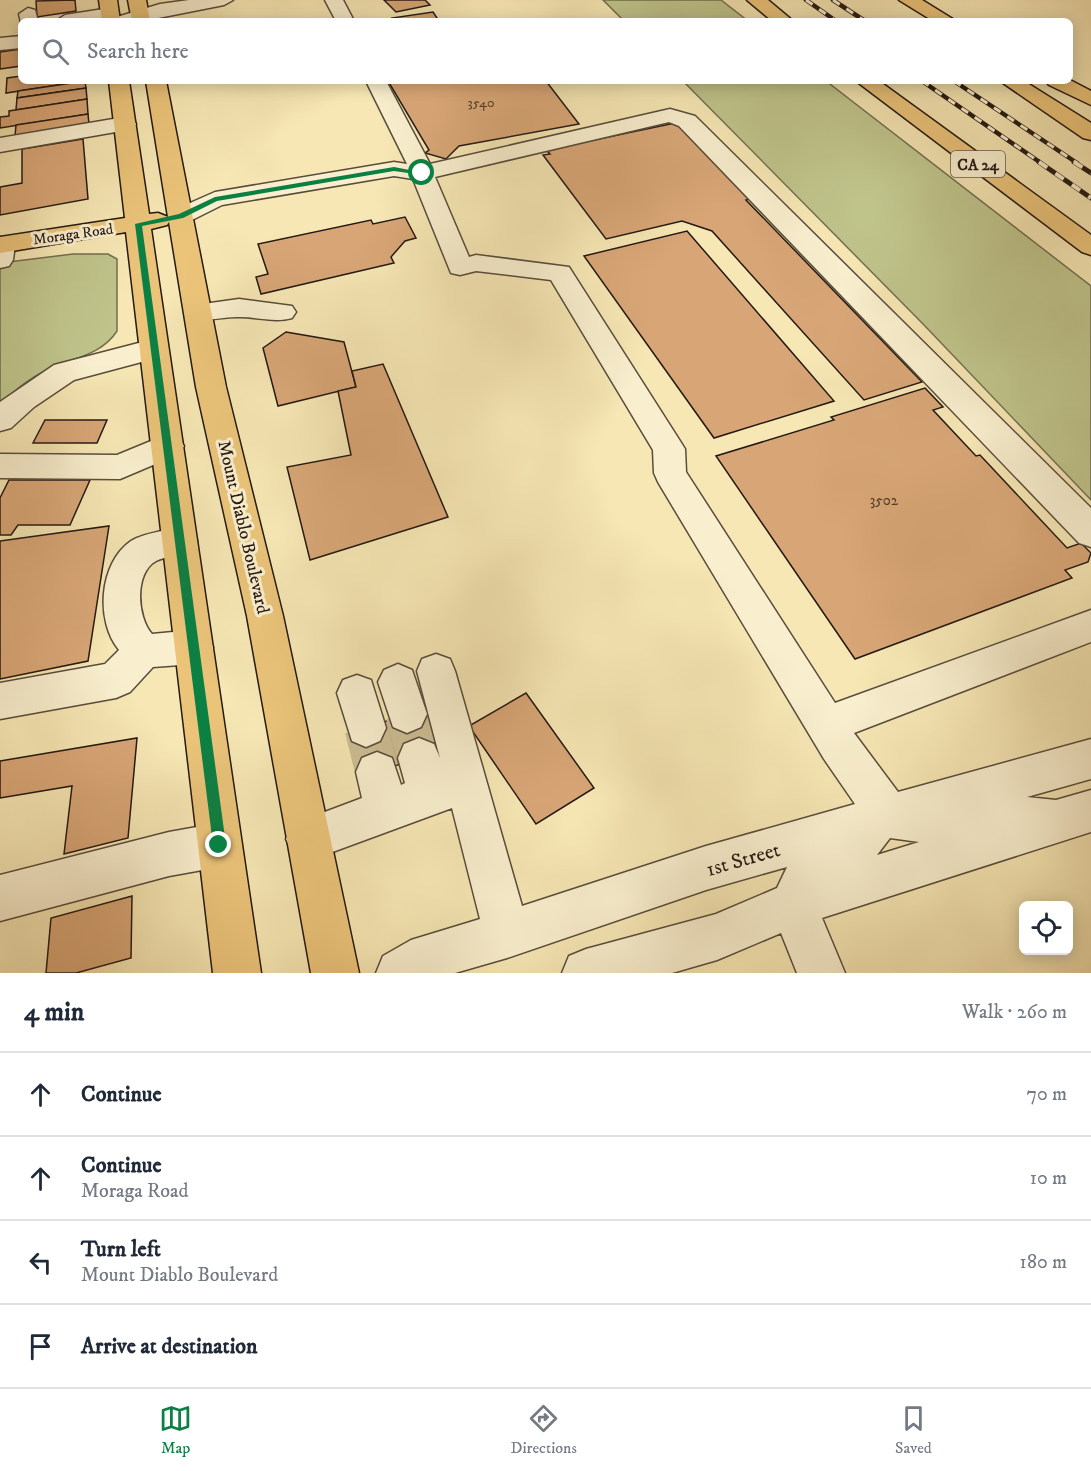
<!DOCTYPE html>
<html lang="en">
<head>
<meta charset="utf-8">
<style>
	:root { --surface:#fff; --page:#f6f6f7; --text:#1f2937; --muted:#747a83; --line:#e0e1e3; --accent:#0b8043 }
	body { margin:0; font-family:"IM FELL DW Pica",serif; background:var(--page); color:var(--text) }
	.controls { position:absolute; right:18px; bottom:18px; display:grid; overflow:hidden; border-radius:9px; box-shadow:0 3px 15px #0003 }
	.controls button { width:54px; height:54px; display:grid; place-items:center; padding:0; border:0; border-bottom:2px solid var(--line); background:var(--surface); color:var(--text); font:30px sans-serif }
	.stop { position:absolute; width:18px; height:18px; margin:-14px; border:4px solid #0b8043; border-radius:50%; background:#fff }
	.stop.end { background:#0b8043; border-color:#fff; box-shadow:0 2px 6px #0008 }
	.list { margin:0; padding:0; list-style:none }
	h2 { display:flex; justify-content:space-between; align-items:center; height:78px; margin:0; padding:0 24px; font-size:26px }
	h2 small { font-size:20px; font-weight:400; color:var(--muted) }
	.list li { display:grid; grid-template-columns:39px 1fr auto; gap:18px; align-items:center; box-sizing:border-box; height:84px; padding:0 24px; border-top:2px solid var(--line) }
	.list b { display:block; font-size:22px; white-space:nowrap }
	.list p { margin:0; font-size:20px; white-space:nowrap; color:var(--muted) }
	.list em { font-size:20px; font-style:normal; color:var(--muted) }
	.icon { flex:none; width:33px; height:33px; fill:none; stroke:currentColor; stroke-width:2; stroke-linecap:round; stroke-linejoin:round }
	.map { position:relative; flex:none; width:1091px; height:973px; overflow:hidden }
	.search { position:absolute; background:var(--surface); box-shadow:0 3px 15px #0003; left:18px; right:18px; top:18px; height:66px; display:flex; align-items:center; gap:15px; box-sizing:border-box; padding:0 21px; border-radius:9px; color:var(--muted); font-size:22px }
	.sheet { height:414px; background:var(--surface) }
	nav { display:flex; justify-content:space-around; align-items:center; box-sizing:border-box; height:84px; border-top:2px solid var(--line); background:var(--surface); font-size:16px; color:var(--muted) }
	nav a { display:grid; justify-items:center; gap:3px }
	nav .on { color:var(--accent) }
	.map>svg:first-child { display:block }
	.green { fill:#bfc48b; stroke:#726e50; stroke-width:1.5 }
	.building { fill:#d8a676; stroke:#241914; stroke-width:1.5 }
	.lines { fill:none; stroke-linecap:round; stroke-linejoin:round }
	.minor-tunnel { stroke:#ccbe94; stroke-width:43; stroke-dasharray:43 21; stroke-linecap:butt }
	.minor-casing { stroke:#584c3c; stroke-width:3 }
	.major-casing { stroke:#241914; stroke-width:3 }
	.highway-casing { stroke:#241914; stroke-width:3 }
	.minor { fill:#f9efce; fill-rule:evenodd }
	.major { fill:#ebc47a; fill-rule:evenodd }
	.highway { fill:#ebc47a; fill-rule:evenodd }
	.rail-far1-casing { stroke:#241914; stroke-width:4.5 }
	.rail-casing { stroke:#241914; stroke-width:5 }
	.rail-far1 { stroke:#f9efce; stroke-width:3; stroke-dasharray:8; stroke-linecap:butt }
	.rail { stroke:#f9efce; stroke-width:4; stroke-dasharray:10; stroke-linecap:butt }
	.route { fill:#0b8043 }
	.labels { text-anchor:middle; stroke-width:6; stroke-linejoin:round; paint-order:stroke }
	.far-number-label { font-size:14px; fill:#513c2c }
	.far-street-label { font-size:15px; fill:#241914; stroke:#f9efce }
	.number-label { font-size:15px; fill:#513c2c }
	.shield { fill:#f9efce; stroke:#64594c; stroke-width:1.5 }
	.shield-label { font-size:16px; font-weight:bold; fill:#241914 }
	.street-label { font-size:18px; fill:#241914; stroke:#f9efce }
	.near-street-label { font-size:21px; fill:#241914; stroke:#f9efce }
</style>
</head>
<body>
<div class="map">
<svg width="1091" height="973" viewBox="0 0 1091 973">
	<rect width="100%" height="100%" fill="#f6e7b4"/>
	<filter id="stains"><feTurbulence type="fractalNoise" baseFrequency=".00333" numOctaves="4"/><feColorMatrix values="0 0 0 0 .2 0 0 0 0 .09 0 0 0 0 .02 0 0 0 .5 -.17"/></filter>
	<radialGradient id="worn" r=".72"><stop offset=".6" stop-color="#630" stop-opacity="0"/><stop offset="1" stop-color="#630" stop-opacity=".3"/></radialGradient>
	<g class="green">
		<polygon points="603,0 721,0 748,21 624,21"/>
		<polygon points="683,81 826,81 1091,286 1091,500 924,325"/>
		<path d="M 73,254 L 108,254 L 117,259 L 117,331 C 101,356 71,358 45,371 C 28,379 14,391 0,404 L 0,263 Z"/>
	</g>
	<g class="building">
		<polygon points="75,0 76,11 37,17 36,1"/>
		<polygon points="384,0 425,0 430,5 396,12"/>
		<polygon points="433,12 439,21 394,21 392,18"/>
		<polygon points="21,49 21,66 0,69 0,52"/>
		<polygon points="21,76 21,81 85,81 6,93 7,78"/>
		<polygon points="85,81 86,88 17,98 18,91"/>
		<polygon points="388,81 546,81 579,124 459,146 446,159 425,153 429,150"/>
		<polygon points="86,88 87,99 16,110 17,98"/>
		<polygon points="87,99 88,114 0,128 0,117 9,116 9,111"/>
		<polygon points="88,114 89,124 15,136 16,125"/>
		<polygon points="675,123 680,124 752,198 746,200 922,382 864,400 712,231 682,221 606,239 543,155 550,154 546,150"/>
		<polygon points="83,139 88,199 0,215 0,187 22,183 22,149"/>
		<polygon points="405,217 416,238 405,241 391,257 394,263 261,294 256,277 268,274 258,244 371,220 373,224"/>
		<polygon points="687,231 834,401 714,438 584,256"/>
		<polygon points="286,332 344,342 356,387 278,406 263,348"/>
		<polygon points="383,364 448,517 310,560 287,467 351,455 338,391 356,387 352,371"/>
		<polygon points="925,388 943,407 933,410 976,456 980,455 1067,548 1081,543 1091,553 1088,562 1065,570 1072,578 855,659 716,456 834,420 831,417"/>
		<polygon points="45,420 107,420 97,443 33,443"/>
		<polygon points="9,480 90,480 70,525 18,525 11,535 0,535 0,498"/>
		<polygon points="109,526 88,661 0,679 0,541"/>
		<polygon points="526,693 594,788 536,824 469,726"/>
		<polygon points="437,704 450,747 365,776 354,732"/>
		<polygon points="137,738 128,838 64,854 72,786 0,798 0,761"/>
		<polygon points="132,896 131,958 76,973 46,973 51,918"/>
	</g>
	<g class="lines">
		<g class="minor-tunnel">
			<polyline points="407,714 419,758"/>
			<polyline points="366,728 377,772"/>
		</g>
		<g class="minor-casing">
			<g id="minor">
				<polygon points="189,0 233,0 224,5 143,21 114,21 116,18 101,21 56,21 65,15 110,8 117,10 119,14 117,17 160,4"/>
				<polygon points="325,0 343,0 354,21 336,21"/>
				<polygon points="28,8 35,10 38,21 21,23 19,14"/>
				<polygon points="21,36 21,48 0,50 0,38"/>
				<path d="M 366,81 L 386,81 L 430,164 L 670,109 L 695,116 L 1091,508 L 1091,547 L 1079,543 L 679,126 L 669,122 L 435,177 L 469,257 L 476,255 L 569,267 L 680,441 L 685,449 L 686,472 L 835,703 L 1091,610 L 1091,642 L 854,733 L 898,792 L 1091,739 L 1091,779 L 1027,797 L 1056,800 L 1091,790 L 1091,832 L 822,918 L 845,973 L 797,973 L 781,933 L 717,960 L 672,973 L 562,973 L 569,956 L 586,949 L 716,914 L 777,888 L 787,867 L 706,890 L 507,958 L 455,973 L 376,973 L 383,956 L 411,940 L 480,919 L 452,808 L 308,861 L 293,854 L 286,839 L 293,824 L 362,798 L 356,772 L 362,758 L 377,752 L 392,758 L 401,785 L 405,783 L 398,758 L 404,744 L 419,738 L 434,744 L 440,758 L 417,671 L 422,659 L 436,654 L 450,659 L 455,671 L 522,906 L 706,846 L 855,804 L 824,759 L 658,482 L 654,473 L 653,450 L 551,280 L 476,271 L 460,275 L 451,273 L 413,179 L 394,176 L 222,205 L 190,221 L 181,223 L 172,221 L 169,216 L 172,211 L 215,192 L 394,162 L 407,164 ZM 890,838 L 919,842 L 877,855 Z"/>
				<polygon points="125,117 133,119 136,124 133,129 0,152 0,138"/>
				<polygon points="0,237 11,239 15,244 13,260 9,266 0,268"/>
				<path d="M 239,299 L 292,306 L 296,312 L 292,318 C 275,323 258,317 240,317 C 223,316 206,323 189,318 L 185,312 L 189,306 Z"/>
				<polygon points="154,339 164,342 168,349 164,356 74,380 34,407 11,428 0,431 0,402 54,365"/>
				<polygon points="168,434 179,438 184,446 179,454 120,479 0,478 0,454 117,455"/>
				<path d="M 180,527 L 192,531 L 197,541 L 192,551 C 181,555 166,556 156,561 C 134,573 137,617 152,634 L 194,630 L 207,635 L 213,647 L 207,659 L 194,664 L 153,667 L 130,692 L 116,698 L 0,719 L 0,683 L 105,664 L 119,650 C 95,621 99,563 131,541 C 144,533 165,531 180,527 Z"/>
				<polygon points="398,664 412,670 427,714 421,727 407,733 393,727 378,682 384,670"/>
				<polygon points="357,675 371,680 386,728 380,741 366,747 352,741 337,693 343,680"/>
				<polygon points="219,823 235,829 241,845 235,861 219,867 169,876 0,921 0,875 169,832"/>
			</g>
		</g>
		<g class="major-casing">
			<g id="major">
				<polygon points="99,0 117,0 120,21 102,21"/>
				<polygon points="128,0 146,0 150,21 132,21"/>
				<polygon points="109,81 129,81 149,214 158,213 168,217 146,81 166,81 226,387 283,616 359,973 311,973 247,616 196,387 169,222 167,225 151,229 261,973 213,973 126,232 0,253 0,237 125,218"/>
			</g>
		</g>
		<g class="highway-casing">
			<g id="highway">
				<polygon points="747,0 768,0 793,21 772,21"/>
				<polygon points="899,0 922,0 956,21 933,21"/>
				<polygon points="1070,80 1091,91 1091,105 1049,85 1046,81"/>
				<polygon points="856,81 879,81 1091,235 1091,255 1082,252"/>
				<polygon points="1000,81 1024,81 1091,123 1091,140 1083,138"/>
			</g>
		</g>
		<use href="#minor" class="minor"/>
		<use href="#major" class="major"/>
		<use href="#highway" class="highway"/>
		<g class="rail-far1-casing">
			<g id="rail-far1">
				<polyline points="806,0 836,21"/>
				<polyline points="833,0 865,21"/>
				<polyline points="922,81 1041,163"/>
				<polyline points="954,81 1077,163"/>
			</g>
		</g>
		<g class="rail-casing">
			<g id="rail">
				<polyline points="1039,162 1091,198"/>
				<polyline points="1074,162 1091,173"/>
			</g>
		</g>
		<use href="#rail-far1" class="rail-far1"/>
		<use href="#rail" class="rail"/>
	</g>
	<polygon class="route" points="394,167 425,173 422,175 394,171 217,201 183,218 142,226 226,845 219,852 213,845 135,224 179,214 215,197"/>
	<g class="labels">
		<g class="far-number-label">
			<text x="481" y="107">3540</text>
		</g>
		<g class="far-street-label">
			<text transform="translate(73 234) rotate(-8)" y="5">Moraga Road</text>
		</g>
		<g class="number-label">
			<text x="884" y="505">3502</text>
		</g>
		<rect class="shield" x="951" y="151" width="54" height="26" rx="4.5"/>
		<g class="shield-label">
			<text x="978" y="170">CA 24</text>
		</g>
		<g class="street-label">
			<text transform="translate(244 527) rotate(77)" y="6">Mount Diablo Boulevard</text>
		</g>
		<g class="near-street-label">
			<text transform="translate(743 859) rotate(-16)" y="7">1st Street</text>
		</g>
	</g>
	<rect width="100%" height="100%" filter="url(#stains)"/>
	<rect width="100%" height="100%" fill="url(#worn)"/>
</svg>
<div class="controls">
<button><svg class="icon" aria-label="locate" viewBox="0 0 24 24"><circle cx="12" cy="12" r="6"/><path d="M12 2v4M12 18v4M2 12h4M18 12h4"/></svg></button>
</div>
<div class="stop" style="left:422px;top:173px"></div>
<div class="stop end" style="left:219px;top:845px"></div>
<div class="search"><svg class="icon" aria-label="search" viewBox="0 0 24 24"><circle cx="10" cy="10" r="6"/><path d="M15 15l6 6"/></svg>Search here</div>
</div>
<section class="sheet">
<h2>4 min<small>Walk · 260 m</small></h2>
<ul class="list">
<li><svg class="icon" aria-label="ahead" viewBox="0 0 24 24"><path d="M12 20V5M6 11l6-6 6 6"/></svg><div><b>Continue</b></div><em>70 m</em></li>
<li><svg class="icon" aria-label="ahead" viewBox="0 0 24 24"><path d="M12 20V5M6 11l6-6 6 6"/></svg><div><b>Continue</b><p>Moraga Road</p></div><em>10 m</em></li>
<li><svg class="icon" aria-label="left" viewBox="0 0 24 24"><path d="M17 20v-9H6M10 6l-5 5 5 5"/></svg><div><b>Turn left</b><p>Mount Diablo Boulevard</p></div><em>180 m</em></li>
<li><svg class="icon" aria-label="arrive" viewBox="0 0 24 24"><path d="M6 21V4h12l-3 4 3 4H6"/></svg><div><b>Arrive at destination</b></div></li>
</ul>
</section>
<nav>
<a class="on"><svg class="icon" aria-label="map" viewBox="0 0 24 24"><path d="M3 6l6-2 6 2 6-2v14l-6 2-6-2-6 2zM9 4v14M15 6v14"/></svg>Map</a>
<a><svg class="icon" aria-label="directions" viewBox="0 0 24 24"><path d="M12 3l9 9-9 9-9-9zM9 14v-3h6M13 9l2 2-2 2"/></svg>Directions</a>
<a><svg class="icon" aria-label="saved" viewBox="0 0 24 24"><path d="M7 4h10v16l-5-4-5 4z"/></svg>Saved</a>
</nav>
</body>
</html>
